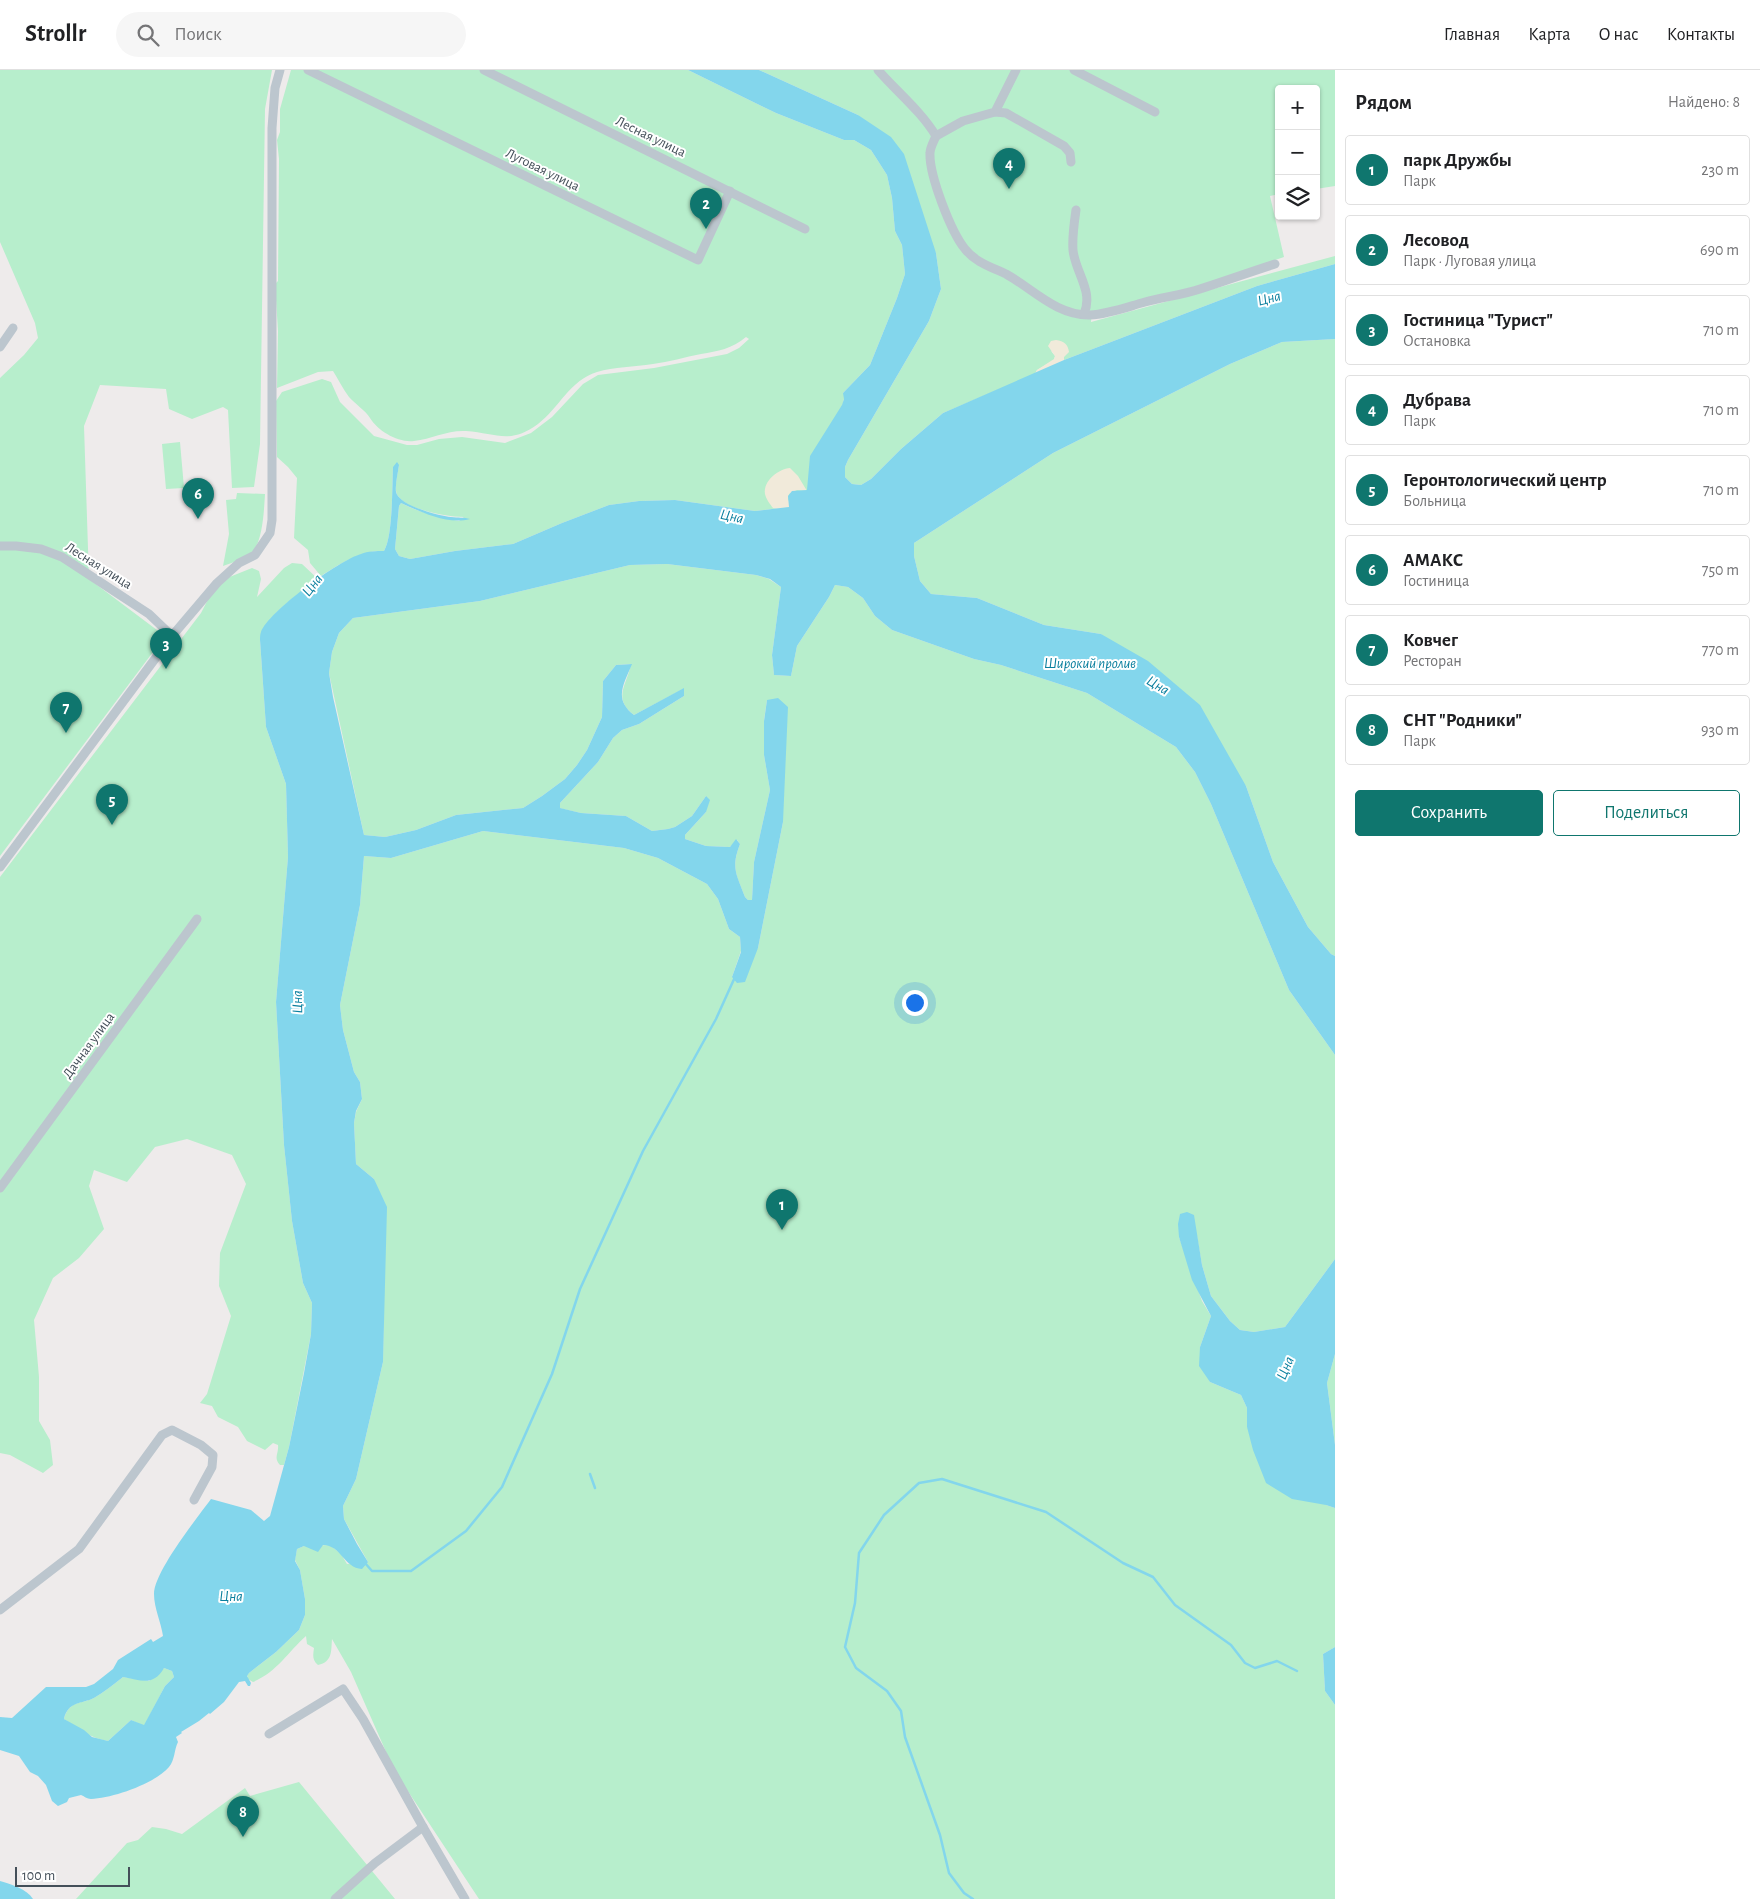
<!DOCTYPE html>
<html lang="ru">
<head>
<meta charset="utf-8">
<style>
	:root { --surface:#fff; --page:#f6f6f6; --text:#202124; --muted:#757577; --line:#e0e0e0; --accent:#0f766e }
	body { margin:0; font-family:"Alegreya Sans",sans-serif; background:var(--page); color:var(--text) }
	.controls { position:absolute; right:15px; top:15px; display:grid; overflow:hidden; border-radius:5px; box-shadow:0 1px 4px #0004 }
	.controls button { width:45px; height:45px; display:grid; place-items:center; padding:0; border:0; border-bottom:1px solid var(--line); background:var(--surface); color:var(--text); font:25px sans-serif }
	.scale { position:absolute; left:15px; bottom:12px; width:115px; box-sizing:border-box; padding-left:5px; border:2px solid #444f59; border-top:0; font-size:14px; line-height:18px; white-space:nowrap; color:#444f59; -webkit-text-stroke:4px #fff; paint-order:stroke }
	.you { position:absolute; left:914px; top:932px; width:18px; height:18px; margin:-12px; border:4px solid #fff; border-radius:50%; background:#1a73e8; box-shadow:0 0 0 8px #1a73e833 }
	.badge { display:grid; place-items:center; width:32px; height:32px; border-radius:50%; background:var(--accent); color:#fff; font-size:16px; font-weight:700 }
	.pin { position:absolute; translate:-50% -41px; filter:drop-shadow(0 1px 2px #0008) }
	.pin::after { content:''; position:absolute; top:26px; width:18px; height:15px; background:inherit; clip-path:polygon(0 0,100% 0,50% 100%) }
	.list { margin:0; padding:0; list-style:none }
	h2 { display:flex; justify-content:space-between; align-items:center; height:65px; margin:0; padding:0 20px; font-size:21px }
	h2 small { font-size:16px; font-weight:400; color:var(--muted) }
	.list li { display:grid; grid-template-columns:32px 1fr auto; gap:15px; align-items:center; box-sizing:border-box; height:70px; margin:0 10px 10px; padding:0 10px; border:1px solid var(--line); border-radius:5px }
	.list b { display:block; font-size:19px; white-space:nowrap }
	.list p { margin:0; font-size:16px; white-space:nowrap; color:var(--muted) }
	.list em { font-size:16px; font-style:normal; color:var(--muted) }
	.actions { display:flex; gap:10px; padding:15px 20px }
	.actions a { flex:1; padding:11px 0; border:1px solid var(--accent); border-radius:5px; text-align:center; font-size:18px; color:var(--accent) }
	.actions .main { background:var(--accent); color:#fff }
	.icon { flex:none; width:28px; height:28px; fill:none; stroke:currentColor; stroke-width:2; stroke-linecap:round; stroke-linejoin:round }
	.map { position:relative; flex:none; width:1335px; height:1829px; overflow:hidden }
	header { display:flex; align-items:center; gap:30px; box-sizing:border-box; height:70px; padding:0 25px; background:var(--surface); border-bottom:1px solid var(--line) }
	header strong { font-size:24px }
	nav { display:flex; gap:28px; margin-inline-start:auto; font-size:18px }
	.search { width:350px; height:45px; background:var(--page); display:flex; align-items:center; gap:12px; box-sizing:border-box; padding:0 18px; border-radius:28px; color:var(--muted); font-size:19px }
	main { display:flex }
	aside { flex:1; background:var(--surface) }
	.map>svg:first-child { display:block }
	.green { fill:#b7eecc }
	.sand { fill:#f1eada }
	.water { fill:#83d6ec; fill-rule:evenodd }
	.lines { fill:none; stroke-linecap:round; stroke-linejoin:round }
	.stream { stroke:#83d6ec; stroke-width:2.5 }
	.minor { stroke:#bcc6ce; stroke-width:9 }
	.labels { text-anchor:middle; stroke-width:4; stroke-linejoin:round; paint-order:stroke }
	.street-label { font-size:14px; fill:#444f59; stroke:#fff }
	.water-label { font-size:15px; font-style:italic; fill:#0a7f9e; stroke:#fff }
</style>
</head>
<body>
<header>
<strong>Strollr</strong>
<div class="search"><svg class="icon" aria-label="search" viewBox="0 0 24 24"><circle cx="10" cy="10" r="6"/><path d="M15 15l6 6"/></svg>Поиск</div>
<nav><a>Главная</a><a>Карта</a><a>О нас</a><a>Контакты</a></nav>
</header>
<main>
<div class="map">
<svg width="1335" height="1829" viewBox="0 0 1335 1829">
	<rect width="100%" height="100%" fill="#eeebeb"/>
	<g class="green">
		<polygon points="0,0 272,0 265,39 260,374 254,417 232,418 228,340 223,337 192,349 169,339 166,319 100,315 84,356 89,509 165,566 0,786 0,308 24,285 38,268 35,253 0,172"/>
		<path d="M 291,0 L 688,0 L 776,43 L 844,70 L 854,70 L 871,80 L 887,105 L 892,128 L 895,161 L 902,175 L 905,204 L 897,228 L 870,295 L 843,323 L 845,324 L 826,412 L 790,434 L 789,437 L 755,441 L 675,430 L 639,431 L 609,435 L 562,453 L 513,474 L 455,481 L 410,489 L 399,486 L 395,479 L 399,436 L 401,433 C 420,443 438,447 459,451 L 464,447 C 448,447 408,440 398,426 C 393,420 398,403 399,395 L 393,397 C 392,417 393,466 384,481 C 362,480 339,494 321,506 L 310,493 L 308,480 L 294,468 L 297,408 L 288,397 L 277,387 L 276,331 L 282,322 L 322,309 L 331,312 L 340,332 L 374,366 L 407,375 L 417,375 L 439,369 L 462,367 L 505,373 L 531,363 L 552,347 L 583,314 L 598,305 L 654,298 L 727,284 L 739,278 L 749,269 L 746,267 C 732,279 718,281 701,284 C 685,287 669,292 653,294 C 634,297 614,297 597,302 C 570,310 559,338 538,354 C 510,375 496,363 466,361 C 447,360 432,369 414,371 C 398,373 378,361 370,348 C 365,340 355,334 349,327 C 343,319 338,309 333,301 L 318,302 L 277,318 L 278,261 L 275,214 L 278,211 L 279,89 L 277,70 L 280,62 L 280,39 Z"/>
		<polygon points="759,0 1335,0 1335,116 1316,119 1316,19 1279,19 1279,124 1270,126 1284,187 1208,213 1114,238 1092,242 1091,252 1335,186 1335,194 1257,216 1064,290 1064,287 1051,281 1055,286 1054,290 1037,300 1035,304 943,343 901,379 871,409 861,415 852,414 845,407 845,397 848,390 929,251 941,219 936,183 858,45"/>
		<polygon points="1335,269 1335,886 1331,884 1308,857 1273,792 1246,716 1101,564 1044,555 977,528 931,524 920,511 914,486 914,473 1053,383 1230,294 1282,272"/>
		<polygon points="180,372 184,418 166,419 162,374"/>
		<path d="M 237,423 L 265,424 C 264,439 263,472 252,482 C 244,489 232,493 223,496 L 229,464 L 226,430 L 236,429 Z"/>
		<path d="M 292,493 L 302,494 L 318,509 C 299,524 264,546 260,570 L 266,657 L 286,714 L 288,787 L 276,932 L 284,1075 L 292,1151 L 303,1213 L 312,1233 L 311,1264 L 289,1377 L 284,1395 L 280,1395 C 273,1388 279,1383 278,1375 L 273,1373 L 265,1380 L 247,1371 L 238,1357 L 218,1347 L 212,1336 L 200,1333 L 207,1324 L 231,1246 L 219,1216 L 220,1183 L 246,1114 L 232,1085 L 187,1069 L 155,1077 L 127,1112 L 94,1100 L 89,1116 L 104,1159 L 79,1188 L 53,1208 L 34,1250 L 39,1307 L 39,1351 L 50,1370 L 53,1395 L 43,1403 L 10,1385 L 0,1383 L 0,807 L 201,543 L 217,512 L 252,498 L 259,501 L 261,509 L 257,527 L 284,498 Z"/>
		<path d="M 667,494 L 756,505 L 769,509 L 781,517 L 772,585 L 774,605 L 791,606 L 797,576 L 829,527 L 835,515 L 848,517 L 863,528 L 875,546 L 892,560 L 974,589 L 1001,595 L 1087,623 L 1176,677 L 1195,702 L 1211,734 L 1289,920 L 1335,985 L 1335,1189 L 1285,1257 L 1254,1262 L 1240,1260 L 1230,1251 L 1211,1226 L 1202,1195 L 1197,1166 L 1179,1167 L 1202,1231 L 1211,1246 L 1200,1277 L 1210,1312 L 1241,1325 L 1247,1338 L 1247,1357 L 1326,1435 L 1335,1438 L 1335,1577 L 1323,1584 L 1325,1621 L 1335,1635 L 1335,1829 L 479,1829 L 394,1700 L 351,1602 L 332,1569 C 331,1580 333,1592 318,1595 C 312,1590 313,1585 314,1578 L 307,1574 L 306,1566 C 288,1582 277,1602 253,1612 L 248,1609 L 247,1605 L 249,1603 L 276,1582 L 299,1560 L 305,1545 L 305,1529 L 300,1500 L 295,1490 L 297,1479 L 304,1476 L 330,1475 L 341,1484 L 347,1494 L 368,1492 L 344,1449 L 343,1436 L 356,1409 L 383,1292 L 384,1220 L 374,1109 L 356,1094 L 354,1053 L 356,1042 L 362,1029 L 360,1012 L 354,1002 L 343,960 L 340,935 L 360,835 L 364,786 L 391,788 L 483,761 L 624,778 L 658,788 L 707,814 L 718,829 L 729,859 L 740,867 L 741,881 L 732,907 L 758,878 L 783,752 L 767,630 L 764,650 L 764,685 L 770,720 L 754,792 L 752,830 L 748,830 L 745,827 C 736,804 731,798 740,774 L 737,770 L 730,777 L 706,776 L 685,769 L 685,765 L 706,742 L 706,726 L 692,746 L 675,757 L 668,759 L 652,761 L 626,746 L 581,743 L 559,738 L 560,733 L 598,692 L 613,668 L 622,660 L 639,654 L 684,626 L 683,619 L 634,645 C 612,628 627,615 631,594 L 616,595 L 603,611 L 602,647 L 587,680 L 577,695 L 565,709 L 542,726 L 523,738 L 456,745 L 416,760 L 385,767 L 364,765 L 329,603 L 332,582 L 339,563 L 353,548 L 480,531 L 630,495 Z"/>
		<polygon points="1335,1284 1335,1375 1327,1313"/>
		<path d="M 164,1598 L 172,1601 L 174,1607 L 165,1616 L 144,1656 L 131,1650 L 108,1671 C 92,1669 77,1658 64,1649 C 69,1630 82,1634 94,1628 C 104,1622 114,1614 123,1607 L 149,1611 Z"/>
		<polygon points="299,1712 395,1829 76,1829 127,1773 138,1770 152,1757 166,1759 182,1764 245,1718 250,1726"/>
	</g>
	<g class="sand">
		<path d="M 1056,270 C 1064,271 1068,274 1069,282 L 1064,287 L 1064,290 L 1035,304 L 1037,300 L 1054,289 L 1055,286 L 1048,276 L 1051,271 Z"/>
		<path d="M 790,398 L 798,406 L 807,421 L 797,420 L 789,424 L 788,429 L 790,434 L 789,437 L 780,439 L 773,438 C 770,434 766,429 765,424 C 763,410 779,399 790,398 Z"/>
	</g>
	<g class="water">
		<path d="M 688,0 L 759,0 L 858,45 L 891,67 L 904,84 L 936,183 L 941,219 L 929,251 L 848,390 L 845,397 L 845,407 L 852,414 L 861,415 L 871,409 L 901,379 L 943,343 L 1064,290 L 1257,216 L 1335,194 L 1335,269 L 1282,272 L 1230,294 L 1053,383 L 914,473 L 914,486 L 920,511 L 931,524 L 977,528 L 1044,555 L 1101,564 L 1148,591 L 1200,635 L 1246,716 L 1273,792 L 1308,857 L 1331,884 L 1335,886 L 1335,985 L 1289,920 L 1211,734 L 1195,702 L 1176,677 L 1087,623 L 1001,595 L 974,589 L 892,560 L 875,546 L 863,528 L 848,517 L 835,515 L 829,527 L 797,576 L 791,606 L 774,605 L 772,585 L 781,517 L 770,509 L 756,505 L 667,494 L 630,495 L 480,531 L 353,548 L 339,563 L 332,582 L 329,603 L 333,627 L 364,765 L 385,767 L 416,760 L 456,745 L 523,738 L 542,726 L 565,709 L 577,695 L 587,680 L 602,647 L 603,611 L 616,595 L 632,594 C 624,614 613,629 634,645 L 684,618 L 684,626 L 639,654 L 622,660 L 613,668 L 598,692 L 560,733 L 560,738 L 581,743 L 626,746 L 652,761 L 668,759 L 675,757 L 692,746 L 706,726 L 710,730 L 706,742 L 685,765 L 685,769 L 706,776 L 730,777 L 736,769 L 740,774 C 731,798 736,803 745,827 L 748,830 L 752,830 L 754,792 L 770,720 L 764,685 L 764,651 L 767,630 L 778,628 L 788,637 L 783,752 L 758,878 L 745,912 L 737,913 L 732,907 L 741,882 L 740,867 L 729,859 L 718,829 L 707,814 L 658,788 L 624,778 L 483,761 L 391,788 L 364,786 L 360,835 L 340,935 L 343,960 L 354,1002 L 360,1012 L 362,1029 L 356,1041 L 354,1053 L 356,1094 L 374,1109 L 387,1137 L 383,1292 L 356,1409 L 343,1436 L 344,1449 L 357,1474 L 368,1492 L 362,1499 C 344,1498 341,1475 323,1475 L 318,1482 L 304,1476 L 297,1479 L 295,1491 L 300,1500 L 305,1529 L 305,1545 L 299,1560 L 276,1582 L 249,1603 L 247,1606 L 251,1613 L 250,1616 L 248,1616 L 245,1611 L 239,1612 L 224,1632 L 210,1644 L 209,1643 L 199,1651 L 181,1662 L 182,1663 L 176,1667 L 178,1672 C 174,1680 175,1690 169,1697 C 154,1714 113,1728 91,1729 C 87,1729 84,1726 81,1725 L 69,1728 L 67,1732 L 58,1736 L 52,1731 L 46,1715 L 38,1706 L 30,1702 L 19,1686 L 0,1680 L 0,1647 L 12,1648 L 46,1617 L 86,1617 L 94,1614 L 113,1599 L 118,1590 L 151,1569 L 153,1572 L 163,1566 C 161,1552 154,1538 154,1524 C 154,1502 197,1448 211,1429 L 251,1440 L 264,1451 L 270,1446 L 289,1377 L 304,1303 L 311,1264 L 312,1233 L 303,1213 L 292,1151 L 284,1075 L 276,932 L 288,787 L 286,714 L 266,657 L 260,570 C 260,567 260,565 261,562 C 268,542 339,490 361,484 C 368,481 376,481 384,481 C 393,466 392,417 393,397 L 397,392 L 399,395 C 398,403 395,414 396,422 C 398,435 439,446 451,447 C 458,448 464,447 470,449 C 447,455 421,442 401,433 L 399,436 L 395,479 L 399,486 L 410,489 L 455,481 L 513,474 L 562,453 L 609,435 L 639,431 L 675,430 L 755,441 L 789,437 L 788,426 L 792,421 L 807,420 L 810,386 L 842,335 L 844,329 L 843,323 L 870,295 L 897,228 L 905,204 L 902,175 L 895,161 L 892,128 L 887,105 L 871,80 L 854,70 L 844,70 L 776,43 ZM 164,1598 L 172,1601 L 174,1607 L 165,1616 L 144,1655 L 131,1650 L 108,1671 L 92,1667 L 84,1660 L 64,1649 C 68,1631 82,1634 94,1628 C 104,1622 114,1614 123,1607 C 141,1610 153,1617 164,1598 Z"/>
		<polygon points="1187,1142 1194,1145 1202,1195 1211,1226 1230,1251 1240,1260 1254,1262 1285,1257 1335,1189 1335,1284 1327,1313 1335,1375 1335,1438 1326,1435 1292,1429 1266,1413 1253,1380 1247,1357 1247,1338 1241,1325 1210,1312 1199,1296 1200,1277 1211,1246 1192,1210 1179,1167 1178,1154 1180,1144"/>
		<polygon points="1335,1577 1335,1635 1325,1621 1323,1584"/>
		<path d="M 0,1811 C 11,1814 27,1819 33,1829 L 0,1829 Z"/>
	</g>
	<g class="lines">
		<g class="stream">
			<polyline points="590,1404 595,1418"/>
			<polyline points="365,1493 372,1501 411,1501 466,1461 502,1417 552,1304 580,1219 643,1081 716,949 735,907"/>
			<polyline points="973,1829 964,1823 949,1803 940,1765 905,1667 901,1641 887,1621 856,1598 845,1577 855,1533 859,1483 884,1445 919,1413 942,1409 1046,1442 1123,1493 1153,1507 1175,1535 1231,1575 1245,1593 1255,1598 1277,1591 1297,1601"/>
		</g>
		<g class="minor">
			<polyline points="308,0 698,190 730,121"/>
			<polyline points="484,0 805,159"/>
			<path d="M 878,0 C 897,22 921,41 936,66 C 934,71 930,78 930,83 C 929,105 951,162 965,179 C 975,192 991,197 1006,204 C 1033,219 1057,246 1090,245 C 1109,244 1127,237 1145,232 C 1163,227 1182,225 1200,219 C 1225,211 1250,202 1275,194"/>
			<polyline points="1074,0 1155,42"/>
			<polyline points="995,42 1006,43 1064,76 1070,83 1071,92"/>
			<polyline points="936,66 963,51 995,42 1016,0"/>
			<path d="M 1076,140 C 1074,154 1072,167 1073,180 C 1075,202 1094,221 1084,244"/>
			<polyline points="0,277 13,258"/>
			<polyline points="0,476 16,476 41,479 62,487 149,544 172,566"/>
			<polyline points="0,797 172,566 217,513 239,493 255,485 270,463 272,450 272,58 275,18 280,0"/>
			<polyline points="0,1118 197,849"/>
			<polyline points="0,1540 79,1479 162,1365 172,1360 201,1375 213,1385 212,1397 194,1430"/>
			<polyline points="269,1664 343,1619 363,1649 423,1757 465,1829"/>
			<polyline points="335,1829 375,1793 423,1757"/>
		</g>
	</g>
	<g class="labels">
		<g class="street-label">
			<text transform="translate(651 66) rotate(26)" y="5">Лесная улица</text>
			<text transform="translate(543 99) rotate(26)" y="5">Луговая улица</text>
			<text transform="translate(99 495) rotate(32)" y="5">Лесная улица</text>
			<text transform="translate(88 975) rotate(-54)" y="5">Дачная улица</text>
		</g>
		<g class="water-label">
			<text transform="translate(1269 228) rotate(-14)" y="5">Цна</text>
			<text transform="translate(732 446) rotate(12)" y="5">Цна</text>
			<text transform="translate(312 515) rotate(-52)" y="5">Цна</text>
			<text x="1090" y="598">Широкий пролив</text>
			<text transform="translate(1158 615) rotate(31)" y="5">Цна</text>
			<text transform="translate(297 932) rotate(-91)" y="5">Цна</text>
			<text transform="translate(1285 1298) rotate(-67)" y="5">Цна</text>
			<text x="231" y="1531">Цна</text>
		</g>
	</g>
</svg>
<div class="controls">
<button>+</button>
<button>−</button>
<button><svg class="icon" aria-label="layers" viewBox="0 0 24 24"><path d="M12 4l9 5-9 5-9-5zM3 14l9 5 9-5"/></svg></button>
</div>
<div class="scale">100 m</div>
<div class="you"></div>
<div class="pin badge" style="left:782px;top:1160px">1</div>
<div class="pin badge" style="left:706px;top:159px">2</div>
<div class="pin badge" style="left:166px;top:599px">3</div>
<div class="pin badge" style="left:1009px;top:119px">4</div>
<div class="pin badge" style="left:112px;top:755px">5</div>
<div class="pin badge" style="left:198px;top:449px">6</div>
<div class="pin badge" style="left:66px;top:663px">7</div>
<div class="pin badge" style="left:243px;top:1767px">8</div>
</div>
<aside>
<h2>Рядом<small>Найдено: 8</small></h2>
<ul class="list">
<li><span class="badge">1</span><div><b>парк Дружбы</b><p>Парк</p></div><em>230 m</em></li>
<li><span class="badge">2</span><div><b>Лесовод</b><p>Парк · Луговая улица</p></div><em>690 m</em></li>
<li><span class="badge">3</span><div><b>Гостиница &quot;Турист&quot;</b><p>Остановка</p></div><em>710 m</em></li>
<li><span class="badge">4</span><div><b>Дубрава</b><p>Парк</p></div><em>710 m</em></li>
<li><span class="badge">5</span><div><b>Геронтологический центр</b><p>Больница</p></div><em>710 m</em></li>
<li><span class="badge">6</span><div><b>АМАКС</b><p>Гостиница</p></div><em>750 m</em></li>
<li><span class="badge">7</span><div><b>Ковчег</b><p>Ресторан</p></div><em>770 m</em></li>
<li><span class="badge">8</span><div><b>СНТ &quot;Родники&quot;</b><p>Парк</p></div><em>930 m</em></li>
</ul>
<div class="actions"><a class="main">Сохранить</a><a>Поделиться</a></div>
</aside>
</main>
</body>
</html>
